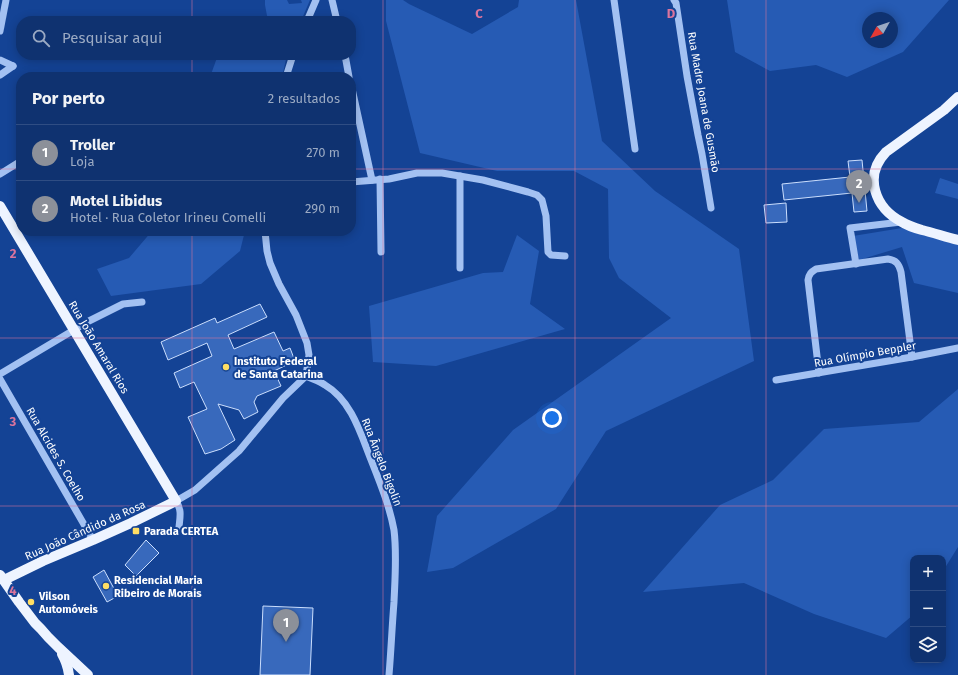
<!DOCTYPE html>
<html lang="pt">
<head>
<meta charset="utf-8">
<style>
	:root { --surface:#0f3270; --page:#183a75; --text:#f1f3f6; --muted:#9baac3; --line:#2f4d83; --accent:#8c9099 }
	body { margin:0; font-family:"Fira Sans",sans-serif; background:var(--page); color:var(--text) }
	.controls { position:absolute; right:12px; bottom:12px; display:grid; overflow:hidden; border-radius:8px; box-shadow:0 2px 10px #0003 }
	.controls button { width:36px; height:36px; display:grid; place-items:center; padding:0; border:0; border-bottom:1px solid var(--line); background:var(--surface); color:var(--text); font:20px sans-serif }
	.compass { position:absolute; left:862px; top:12px; width:36px; height:36px; border-radius:50%; background:var(--surface); box-shadow:0 2px 10px #0003; rotate:230deg }
	.you { position:absolute; left:552px; top:418px; width:14px; height:14px; margin:-10px; border:3px solid #fff; border-radius:50%; background:#1a73e8; box-shadow:0 0 0 6px #1a73e833 }
	.badge { display:grid; place-items:center; width:26px; height:26px; border-radius:50%; background:var(--accent); color:#fff; font-size:13px; font-weight:700 }
	.pin { position:absolute; translate:-50% -33px; filter:drop-shadow(0 1px 2px #0008) }
	.pin::after { content:''; position:absolute; top:21px; width:14px; height:12px; background:inherit; clip-path:polygon(0 0,100% 0,50% 100%) }
	.list { margin:0; padding:0; list-style:none }
	h2 { display:flex; justify-content:space-between; align-items:center; height:52px; margin:0; padding:0 16px; font-size:17px }
	h2 small { font-size:13px; font-weight:400; color:var(--muted) }
	.list li { display:grid; grid-template-columns:26px 1fr auto; gap:12px; align-items:center; box-sizing:border-box; height:56px; padding:0 16px; border-top:1px solid var(--line) }
	.list b { display:block; font-size:15px; white-space:nowrap }
	.list p { margin:0; font-size:13px; white-space:nowrap; color:var(--muted) }
	.list em { font-size:13px; font-style:normal; color:var(--muted) }
	.icon { flex:none; width:22px; height:22px; fill:none; stroke:currentColor; stroke-width:2; stroke-linecap:round; stroke-linejoin:round }
	.map { position:relative; flex:none; width:958px; height:675px; overflow:hidden }
	.search { position:absolute; background:var(--surface); box-shadow:0 2px 10px #0003; left:16px; top:16px; width:340px; height:44px; display:flex; align-items:center; gap:10px; box-sizing:border-box; padding:0 14px; border-radius:16px; color:var(--muted); font-size:15px }
	.panel { position:absolute; background:var(--surface); box-shadow:0 2px 10px #0003; left:16px; top:72px; width:340px; height:164px; border-radius:16px }
	.map>svg:first-child { display:block }
	.green { fill:#265bb4; fill-rule:evenodd }
	.building { fill:#3869bc; stroke:#cbdefd }
	.lines { fill:none; stroke-linecap:round; stroke-linejoin:round }
	.minor { stroke:#a3c1f2; stroke-width:7 }
	.major { stroke:#eef4ff; stroke-width:10 }
	.grid { fill:none; stroke:#da749d; stroke-width:1; stroke-opacity:0.55 }
	.poi-dot { fill:#ffde64; stroke:#144395; stroke-width:1.5 }
	.labels { text-anchor:middle; stroke-width:4; stroke-linejoin:round; paint-order:stroke }
	.street-label { font-size:11px; fill:#fff; stroke:#144395 }
	.poi-label { font-size:11px; font-weight:bold; fill:#fff; stroke:#144395; text-anchor:start }
	.grid-label { font-size:13px; text-anchor:middle; font-weight:bold; fill:#da749d; stroke:#144395; stroke-width:4; stroke-linejoin:round; paint-order:stroke }
</style>
</head>
<body>
<div class="map">
<svg width="958" height="675" viewBox="0 0 958 675">
	<rect width="100%" height="100%" fill="#144395"/>
	<g class="green">
		<polygon points="265,0 287,0 289,4 302,3 301,0 310,0 301,21 268,21 265,5"/>
		<polygon points="386,0 403,0 409,4 472,34 518,7 519,0 576,0 602,141 655,191 739,249 754,361 606,431 556,509 453,568 427,572 437,516 513,430 671,318 619,278 609,258 608,189 574,171 497,171 420,153 386,21"/>
		<path d="M 727,0 L 949,0 L 903,52 L 847,77 L 816,65 L 770,71 L 735,52 ZM 868,18 L 892,18 L 892,42 L 868,42 Z"/>
		<polygon points="218,55 287,55 282,77 210,77"/>
		<polygon points="940,178 958,184 958,199 935,193"/>
		<polygon points="902,228 958,245 958,293 914,283 902,247 859,260 853,236"/>
		<polygon points="152,231 245,231 240,251 201,284 111,296 97,269 129,258"/>
		<polygon points="517,235 539,251 530,304 565,329 436,366 373,362 369,306 483,273 503,272"/>
		<polygon points="958,389 958,547 943,571 943,558 913,558 913,615 886,638 814,614 744,583 643,592 720,505 773,480 824,429 919,422"/>
	</g>
	<g class="building">
		<polygon points="862,160 867,211 854,212 852,193 784,200 782,184 850,177 848,161"/>
		<polygon points="786,203 787,222 766,223 764,205"/>
		<polygon points="260,304 267,317 228,335 234,349 274,332 283,351 290,348 295,361 274,371 281,386 257,396 254,402 258,412 244,419 239,410 218,404 235,440 221,449 205,454 188,417 207,409 194,382 180,388 174,373 212,356 207,343 168,360 161,342 215,318 217,323"/>
		<polygon points="146,540 159,553 136,576 125,565"/>
		<polygon points="104,570 118,596 107,602 93,577"/>
		<polygon points="263,606 313,608 310,675 260,675"/>
	</g>
	<g class="lines">
		<g class="minor">
			<polyline points="332,0 337,21"/>
			<polyline points="614,0 635,149"/>
			<polyline points="674,0 676,3 687,76 698,135 702,154 711,208"/>
			<polyline points="307,21 316,0"/>
			<polyline points="0,31 6,0"/>
			<polyline points="345,55 349,77"/>
			<polyline points="0,60 13,66"/>
			<polyline points="0,75 13,66"/>
			<polyline points="286,77 293,55"/>
			<polyline points="351,84 372,180"/>
			<polyline points="0,174 21,161"/>
			<polyline points="460,176 460,268"/>
			<polyline points="380,179 381,252"/>
			<polyline points="351,182 389,179 417,173 442,173 483,180 528,192 537,195 542,200 546,216 548,252 551,255 565,256"/>
			<polyline points="856,264 850,228 901,222"/>
			<path d="M 819,373 L 808,280 C 809,274 811,272 816,269 L 888,259 C 896,260 899,264 901,272 L 912,357"/>
			<polyline points="0,374 89,321 123,304 142,302"/>
			<path d="M 306,376 C 312,379 319,381 325,385 C 349,399 359,428 368,452 C 378,478 389,503 394,530 C 397,554 395,578 394,602 C 392,627 391,651 389,675"/>
			<polyline points="0,379 93,540"/>
			<polyline points="776,380 912,357 958,348"/>
			<path d="M 179,527 C 180,517 182,510 176,501 L 195,490 L 239,451 L 283,398 L 306,376 L 309,355 L 307,343 L 296,315 L 279,284 L 270,263 L 267,251 L 265,231"/>
		</g>
		<g class="major">
			<path d="M 958,97 L 944,110 L 886,152 C 863,176 875,208 902,222 C 908,226 915,228 922,230 C 934,233 946,237 958,240"/>
			<polyline points="0,206 176,501 131,523 93,540 43,561 4,580"/>
			<polyline points="0,575 19,602 35,623 41,629 48,637 58,647 88,675"/>
			<path d="M 62,654 C 66,661 68,667 69,675"/>
		</g>
	</g>
	<path class="grid" d="M 192,0 L 192,21M 383,0 L 383,675M 575,0 L 575,675M 766,0 L 766,675M 192,55 L 192,77M 0,169 L 21,169M 351,169 L 958,169M 192,231 L 192,675M 0,338 L 958,338M 0,506 L 958,506"/>
	<g class="poi-dot">
		<circle cx="226" cy="367" r="4"/>
		<rect x="132" y="527" width="8" height="8" rx="2"/>
		<circle cx="106" cy="586" r="4"/>
		<circle cx="31" cy="602" r="4"/>
	</g>
	<g class="labels">
		<g class="street-label">
			<text transform="translate(704 102) rotate(80)" y="4">Rua Madre Joana de Gusmão</text>
			<text transform="translate(99 347) rotate(59)" y="4">Rua João Amaral Rios</text>
			<text transform="translate(865 354) rotate(-10)" y="4">Rua Olímpio Beppler</text>
			<text transform="translate(56 454) rotate(60)" y="4">Rua Alcides S. Coelho</text>
			<text transform="translate(382 462) rotate(69)" y="4">Rua Ângelo Bigolin</text>
			<text transform="translate(85 530) rotate(-24)" y="4">Rua João Cândido da Rosa</text>
		</g>
		<g class="poi-label">
			<text x="234" y="365">Instituto Federal<tspan x="234" dy="13">de Santa Catarina</tspan></text>
			<text x="144" y="535">Parada CERTEA</text>
			<text x="114" y="584">Residencial Maria<tspan x="114" dy="13">Ribeiro de Morais</tspan></text>
			<text x="39" y="600">Vilson<tspan x="39" dy="13">Automóveis</tspan></text>
		</g>
	</g>
	<g class="grid-label">
		<text x="479" y="18">C</text>
		<text x="671" y="18">D</text>
		<text x="13" y="258">2</text>
		<text x="13" y="426">3</text>
		<text x="13" y="595">4</text>
	</g>
</svg>
<div class="controls">
<button>+</button>
<button>−</button>
<button><svg class="icon" aria-label="layers" viewBox="0 0 24 24"><path d="M12 4l9 5-9 5-9-5zM3 14l9 5 9-5"/></svg></button>
</div>
<svg class="compass" viewBox="-18 -18 36 36"><path d="M0-13l5 13h-10z" fill="#e53935"/><path d="M0 13l5-13h-10z" fill="#9baac3"/></svg>
<div class="you"></div>
<div class="pin badge" style="left:286px;top:642px">1</div>
<div class="pin badge" style="left:859px;top:203px">2</div>
<div class="search"><svg class="icon" aria-label="search" viewBox="0 0 24 24"><circle cx="10" cy="10" r="6"/><path d="M15 15l6 6"/></svg>Pesquisar aqui</div>
<section class="panel">
<h2>Por perto<small>2 resultados</small></h2>
<ul class="list">
<li><span class="badge">1</span><div><b>Troller</b><p>Loja</p></div><em>270 m</em></li>
<li><span class="badge">2</span><div><b>Motel Libidus</b><p>Hotel · Rua Coletor Irineu Comelli</p></div><em>290 m</em></li>
</ul>
</section>
</div>
</body>
</html>
